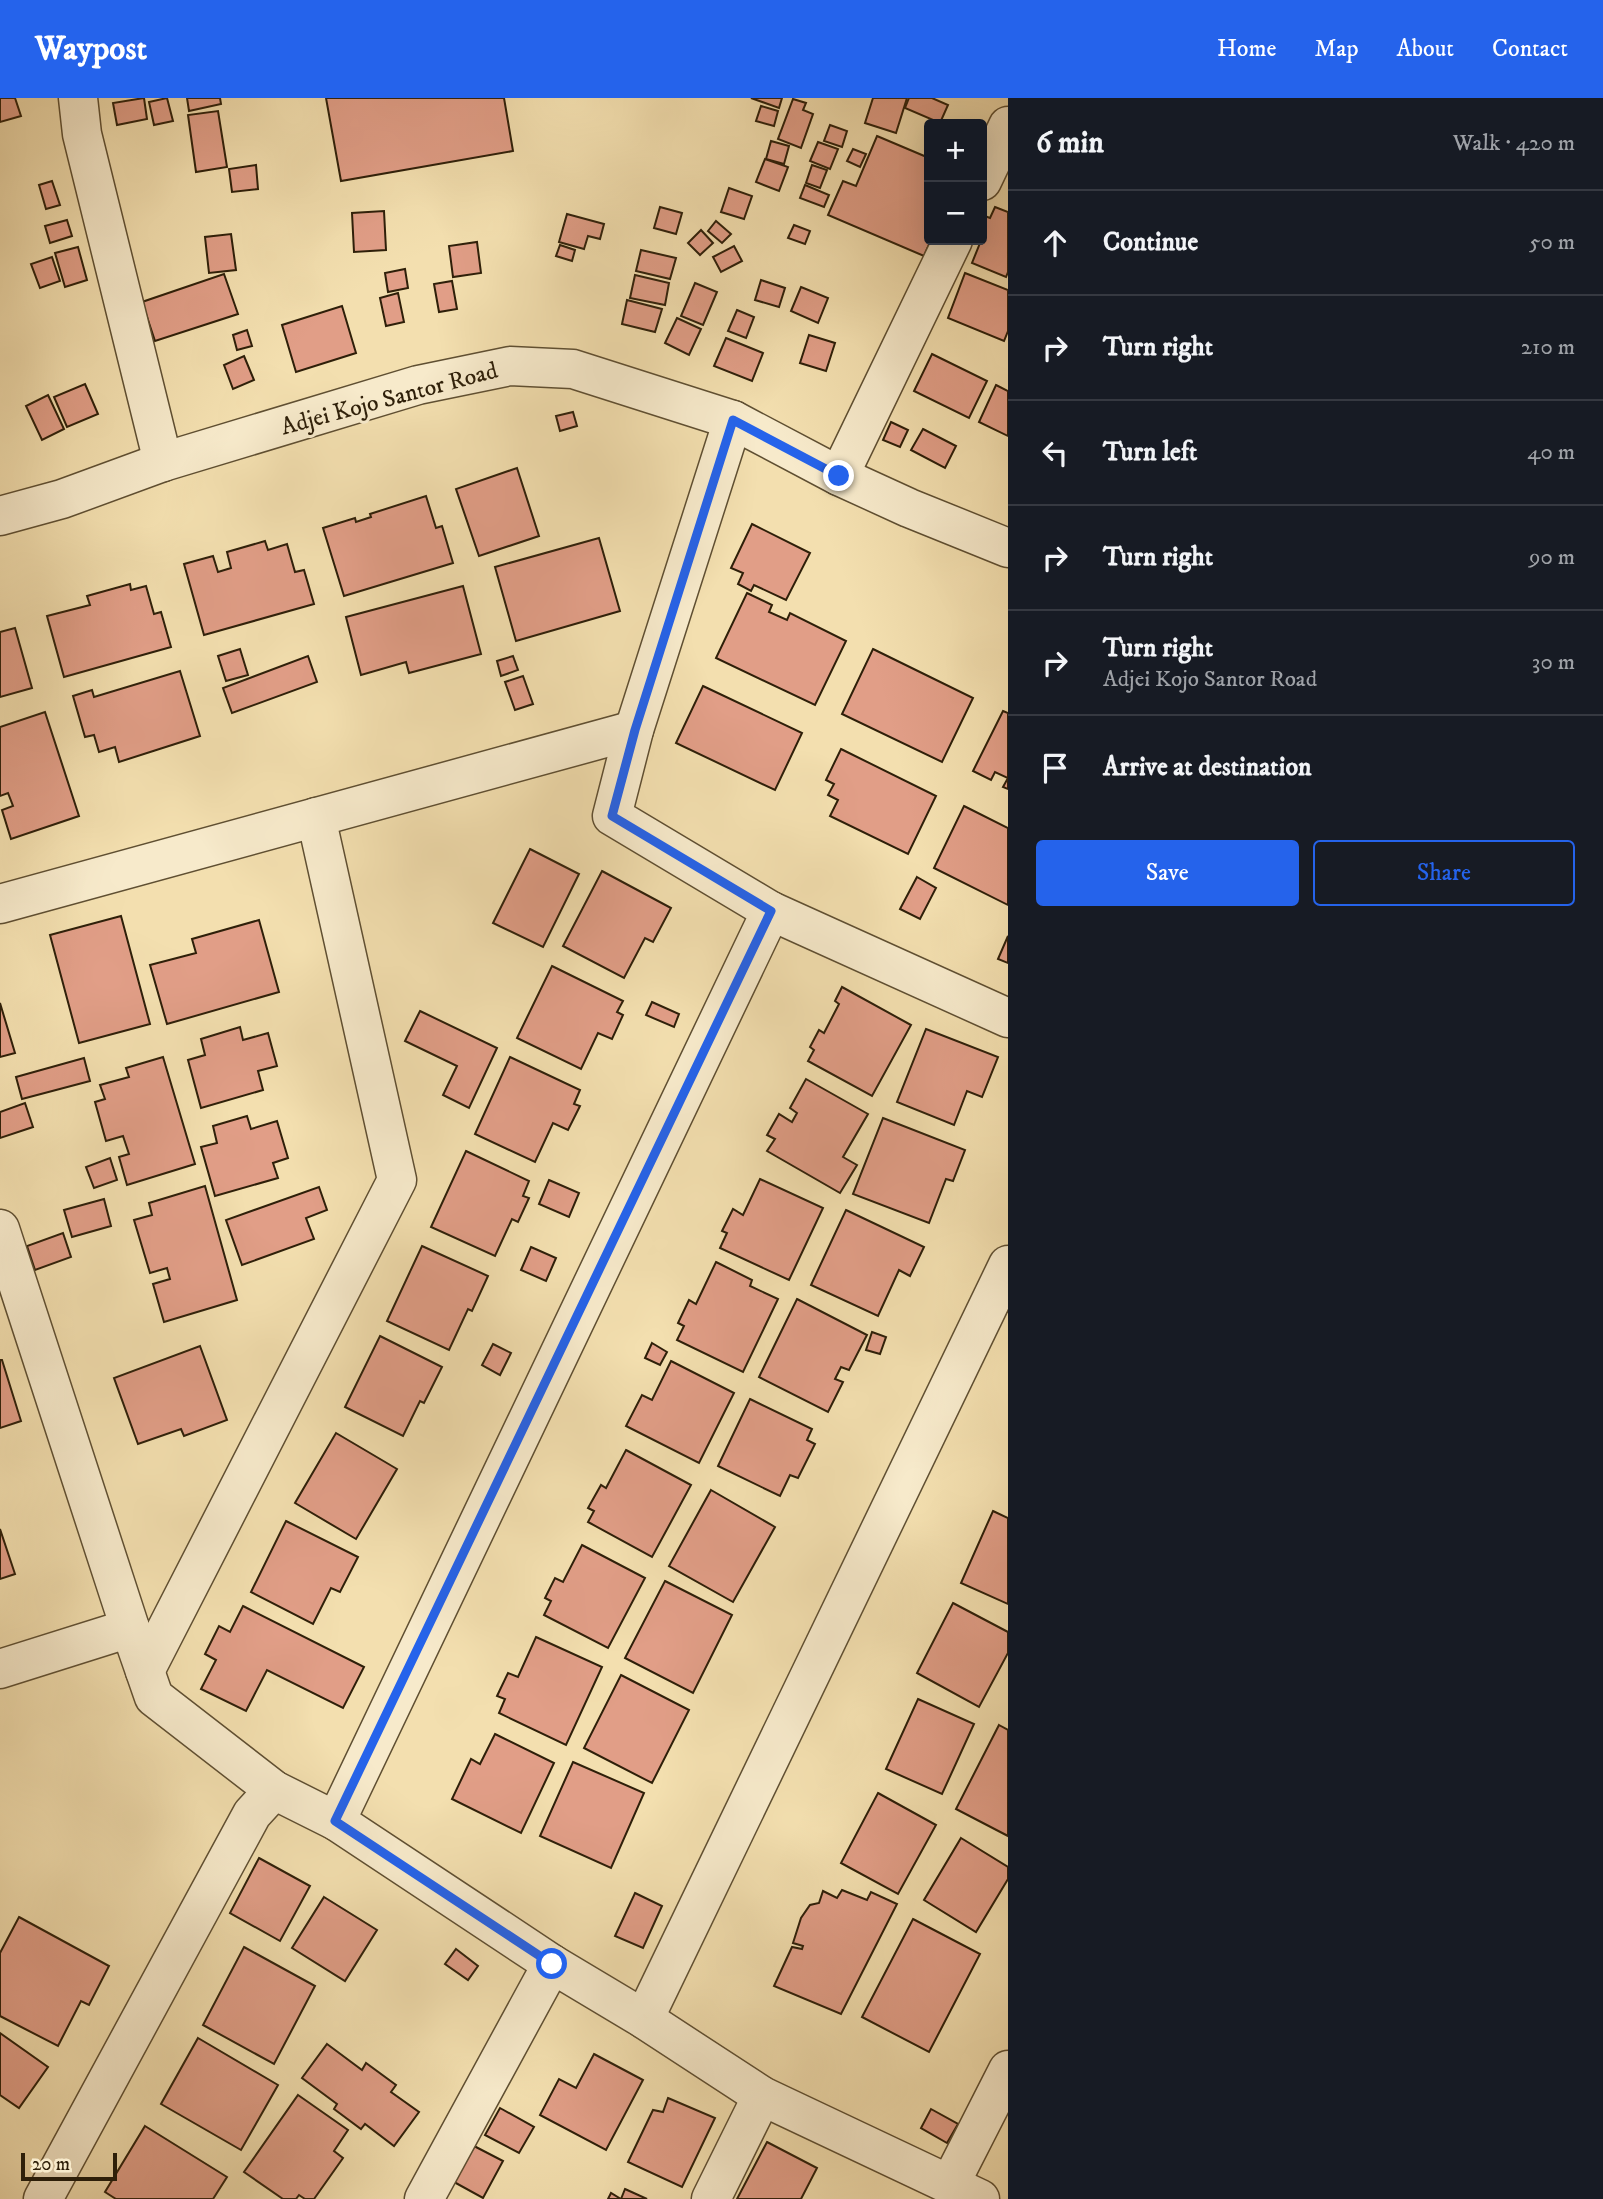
<!DOCTYPE html>
<html lang="en">
<head>
<meta charset="utf-8">
<style>
	:root { --surface:#171b24; --page:#20242c; --text:#f1f3f6; --muted:#9ea1a6; --line:#363941; --accent:#2563eb }
	body { margin:0; font-family:"IM FELL DW Pica",serif; background:var(--page); color:var(--text) }
	.controls { position:absolute; right:21px; top:21px; display:grid; overflow:hidden; border-radius:7px; box-shadow:0 7px 28px #0002 }
	.controls button { width:63px; height:63px; display:grid; place-items:center; padding:0; border:0; border-bottom:2px solid var(--line); background:var(--surface); color:var(--text); font:35px sans-serif }
	.scale { position:absolute; left:21px; bottom:18px; width:96px; box-sizing:border-box; padding-left:7px; border:4px solid #2e1f09; border-top:0; font-size:19px; line-height:24px; white-space:nowrap; color:#2e1f09; -webkit-text-stroke:5px #f7eacb; paint-order:stroke }
	.stop { position:absolute; width:21px; height:21px; margin:-16px; border:5px solid #2563eb; border-radius:50%; background:#fff }
	.stop.end { background:#2563eb; border-color:#fff; box-shadow:0 2px 7px #0008 }
	.list { margin:0; padding:0; list-style:none }
	h2 { display:flex; justify-content:space-between; align-items:center; height:91px; margin:0; padding:0 28px; font-size:30px }
	h2 small { font-size:23px; font-weight:400; color:var(--muted) }
	.list li { display:grid; grid-template-columns:46px 1fr auto; gap:21px; align-items:center; box-sizing:border-box; height:105px; padding:0 28px; border-top:2px solid var(--line) }
	.list b { display:block; font-size:26px; white-space:nowrap }
	.list p { margin:0; font-size:23px; white-space:nowrap; color:var(--muted) }
	.list em { font-size:23px; font-style:normal; color:var(--muted) }
	.actions { display:flex; gap:14px; padding:21px 28px }
	.actions a { flex:1; padding:16px 0; border:2px solid var(--accent); border-radius:7px; text-align:center; font-size:24px; color:var(--accent) }
	.actions .main { background:var(--accent); color:#fff }
	.icon { flex:none; width:38px; height:38px; fill:none; stroke:currentColor; stroke-width:2; stroke-linecap:round; stroke-linejoin:round }
	.map { position:relative; flex:none; width:1008px; height:2101px; overflow:hidden }
	header { display:flex; align-items:center; gap:42px; box-sizing:border-box; height:98px; padding:0 35px; background:var(--accent); color:#fff }
	header strong { font-size:33px }
	nav { display:flex; gap:38px; margin-inline-start:auto; font-size:24px }
	main { display:flex }
	aside { flex:1; background:var(--surface) }
	.map>svg:first-child { display:block }
	.building { fill:#e19e87; stroke:#2e1f09; stroke-width:2 }
	.lines { fill:none; stroke-linecap:round; stroke-linejoin:round }
	.minor-casing { stroke:#5f4f32; stroke-width:41 }
	.minor { stroke:#f7eacb; stroke-width:38 }
	.route { stroke:#2563eb; stroke-width:9 }
	.labels { text-anchor:middle; stroke-width:6; stroke-linejoin:round; paint-order:stroke }
	.street-label { font-size:24px; fill:#2e1f09; stroke:#f7eacb }
</style>
</head>
<body>
<header>
<strong>Waypost</strong>
<nav><a>Home</a><a>Map</a><a>About</a><a>Contact</a></nav>
</header>
<main>
<div class="map">
<svg width="1008" height="2101" viewBox="0 0 1008 2101">
	<rect width="100%" height="100%" fill="#f3dfaf"/>
	<filter id="stains"><feTurbulence type="fractalNoise" baseFrequency=".00286" numOctaves="4"/><feColorMatrix values="0 0 0 0 .2 0 0 0 0 .09 0 0 0 0 .02 0 0 0 .5 -.17"/></filter>
	<radialGradient id="worn" r=".72"><stop offset=".6" stop-color="#630" stop-opacity="0"/><stop offset="1" stop-color="#630" stop-opacity=".3"/></radialGradient>
	<g class="building">
		<polygon points="0,0 15,0 21,18 0,24"/>
		<polygon points="144,0 147,21 117,27 113,5"/>
		<polygon points="167,0 173,23 154,27 149,4"/>
		<polygon points="187,0 220,0 221,6 189,13"/>
		<polygon points="326,0 504,0 513,53 341,83"/>
		<polygon points="751,0 782,0 779,10"/>
		<polygon points="873,0 907,0 896,35 865,25"/>
		<polygon points="909,0 932,0 948,7 940,25 905,10"/>
		<polygon points="793,1 806,5 803,12 813,16 801,50 778,41"/>
		<polygon points="761,8 778,13 774,28 756,23"/>
		<polygon points="218,13 227,69 196,74 188,17"/>
		<polygon points="830,27 847,33 842,49 824,43"/>
		<polygon points="877,38 929,60 928,127 931,142 924,158 828,117 843,83 856,88"/>
		<polygon points="771,43 789,48 784,66 766,61"/>
		<polygon points="818,44 838,51 830,71 810,63"/>
		<polygon points="853,51 866,56 860,69 847,63"/>
		<polygon points="765,61 788,69 779,93 756,84"/>
		<polygon points="256,67 258,91 232,94 229,71"/>
		<polygon points="812,67 827,72 820,90 806,85"/>
		<polygon points="52,83 60,107 46,111 39,87"/>
		<polygon points="805,87 829,97 824,109 800,100"/>
		<polygon points="729,90 752,98 744,121 721,114"/>
		<polygon points="660,109 682,115 676,136 654,130"/>
		<polygon points="995,109 1008,114 1008,174 1006,179 972,165 980,145 973,142 982,142 982,117 990,120"/>
		<polygon points="384,113 386,152 354,154 352,115"/>
		<polygon points="567,116 604,126 600,141 588,138 584,151 559,144"/>
		<polygon points="67,122 72,138 50,145 45,128"/>
		<polygon points="716,123 731,136 722,145 708,133"/>
		<polygon points="794,127 810,133 805,146 788,140"/>
		<polygon points="701,132 713,145 700,157 688,145"/>
		<polygon points="231,136 236,172 209,175 205,139"/>
		<polygon points="477,144 481,175 453,179 449,148"/>
		<polygon points="560,147 575,152 572,163 556,158"/>
		<polygon points="734,148 742,163 721,174 713,159"/>
		<polygon points="78,149 87,182 65,189 55,155"/>
		<polygon points="641,152 676,160 670,181 636,173"/>
		<polygon points="52,159 60,183 40,190 31,166"/>
		<polygon points="405,171 408,190 388,194 385,175"/>
		<polygon points="965,175 1008,192 1008,233 1004,243 948,220"/>
		<polygon points="224,176 238,216 155,243 142,204"/>
		<polygon points="635,177 669,185 665,207 630,200"/>
		<polygon points="761,182 785,190 779,209 755,202"/>
		<polygon points="452,183 457,211 439,214 434,186"/>
		<polygon points="695,185 717,194 703,227 681,218"/>
		<polygon points="801,189 828,200 818,225 791,213"/>
		<polygon points="398,195 404,224 386,228 380,200"/>
		<polygon points="627,202 662,211 655,234 622,226"/>
		<polygon points="342,208 356,255 296,274 282,227"/>
		<polygon points="737,212 754,219 746,240 728,233"/>
		<polygon points="677,220 701,231 689,257 665,245"/>
		<polygon points="247,232 252,248 237,252 233,237"/>
		<polygon points="809,237 835,245 826,273 800,265"/>
		<polygon points="726,240 763,255 752,283 714,268"/>
		<polygon points="932,256 987,283 969,320 914,293"/>
		<polygon points="244,258 254,282 233,291 224,267"/>
		<polygon points="85,286 98,316 67,329 54,299"/>
		<polygon points="996,287 1008,293 1008,338 979,324"/>
		<polygon points="48,297 64,331 42,342 26,308"/>
		<polygon points="573,314 577,328 560,333 556,318"/>
		<polygon points="891,324 908,332 900,349 883,342"/>
		<polygon points="923,331 956,348 945,370 911,352"/>
		<polygon points="517,370 539,438 479,458 456,391"/>
		<polygon points="426,398 436,430 442,428 453,465 344,498 323,430 355,420 356,424 371,419 370,416"/>
		<polygon points="752,426 810,455 786,502 754,487 751,493 738,486 743,475 731,470"/>
		<polygon points="599,440 620,513 516,543 495,469"/>
		<polygon points="265,443 268,452 287,446 295,474 304,472 314,506 204,537 184,466 213,458 218,474 231,470 227,454"/>
		<polygon points="130,486 131,492 146,488 154,516 161,514 171,549 64,579 47,518 90,507 87,498"/>
		<polygon points="463,488 481,556 409,575 406,564 361,577 346,519"/>
		<polygon points="747,495 772,507 769,514 787,522 790,515 846,543 815,607 716,560"/>
		<polygon points="15,530 32,590 0,599 0,534"/>
		<polygon points="240,551 248,577 226,583 218,558"/>
		<polygon points="873,551 973,600 942,664 842,616"/>
		<polygon points="308,558 317,584 232,615 223,590"/>
		<polygon points="513,558 518,572 501,578 497,563"/>
		<polygon points="180,573 200,638 119,664 115,649 99,654 94,637 85,639 73,598 92,592 94,599"/>
		<polygon points="523,578 533,606 515,612 505,584"/>
		<polygon points="703,588 802,635 775,692 676,645"/>
		<polygon points="1003,613 1008,615 1008,691 1003,689 1008,680 995,674 991,682 973,673"/>
		<polygon points="45,614 79,718 11,741 2,712 13,708 8,695 0,698 0,629"/>
		<polygon points="841,651 936,698 908,756 830,718 838,702 828,697 834,686 826,682"/>
		<polygon points="964,708 1008,730 1008,807 934,770"/>
		<polygon points="530,751 579,776 543,849 493,825"/>
		<polygon points="602,773 671,810 653,844 645,840 624,880 563,848"/>
		<polygon points="917,779 936,790 920,821 900,811"/>
		<polygon points="121,818 150,926 79,945 50,837"/>
		<polygon points="259,822 279,894 167,926 150,867 196,855 192,841"/>
		<polygon points="1008,838 1008,865 998,861"/>
		<polygon points="552,868 623,903 617,914 623,917 612,941 598,935 581,971 517,940"/>
		<polygon points="842,889 911,927 872,998 808,963 814,952 810,949 819,932 824,935 839,906 835,903"/>
		<polygon points="652,904 679,916 674,929 646,917"/>
		<polygon points="0,905 15,955 0,959"/>
		<polygon points="420,913 497,950 469,1010 443,997 457,968 405,943"/>
		<polygon points="240,929 243,942 268,935 277,968 258,973 263,992 201,1010 188,962 205,957 201,941"/>
		<polygon points="926,931 998,959 982,999 967,993 954,1027 897,1004"/>
		<polygon points="163,959 195,1066 127,1087 119,1059 129,1056 123,1038 106,1043 95,1004 105,1001 100,987 129,979 126,970"/>
		<polygon points="510,959 580,992 574,1006 580,1008 568,1032 553,1025 535,1064 475,1036"/>
		<polygon points="84,960 90,983 22,1001 16,979"/>
		<polygon points="806,981 868,1016 843,1059 857,1067 840,1095 767,1053 775,1041 767,1037 779,1016 792,1024 797,1015 790,1010"/>
		<polygon points="25,1005 33,1029 0,1040 0,1014"/>
		<polygon points="247,1018 251,1031 277,1023 288,1060 273,1065 278,1080 215,1098 201,1049 217,1045 213,1028"/>
		<polygon points="883,1020 965,1052 953,1083 946,1081 929,1125 853,1096"/>
		<polygon points="466,1053 529,1083 523,1098 529,1100 518,1124 512,1121 495,1158 431,1129"/>
		<polygon points="110,1060 117,1082 94,1090 86,1069"/>
		<polygon points="760,1081 823,1110 789,1182 720,1150 727,1135 722,1133 733,1111 743,1117"/>
		<polygon points="549,1082 579,1095 569,1119 539,1106"/>
		<polygon points="205,1088 237,1202 164,1224 153,1186 170,1181 167,1170 150,1175 134,1122 152,1117 149,1105"/>
		<polygon points="319,1089 327,1112 306,1120 314,1141 242,1167 226,1122"/>
		<polygon points="104,1101 111,1128 72,1139 64,1112"/>
		<polygon points="846,1112 924,1149 910,1178 899,1172 878,1218 811,1187"/>
		<polygon points="63,1135 71,1159 35,1172 27,1148"/>
		<polygon points="422,1148 488,1178 472,1213 468,1211 449,1252 387,1223"/>
		<polygon points="531,1149 556,1160 546,1183 521,1172"/>
		<polygon points="716,1164 752,1182 750,1188 778,1201 743,1274 677,1242 684,1228 678,1225 689,1202 696,1206"/>
		<polygon points="797,1201 867,1237 849,1272 841,1269 835,1281 843,1284 828,1314 759,1279"/>
		<polygon points="872,1234 886,1239 880,1256 866,1252"/>
		<polygon points="380,1238 442,1269 424,1305 420,1303 403,1338 345,1309"/>
		<polygon points="652,1245 667,1254 660,1267 645,1260"/>
		<polygon points="493,1246 511,1255 500,1277 482,1267"/>
		<polygon points="200,1248 227,1322 184,1338 181,1331 138,1346 114,1280"/>
		<polygon points="0,1262 2,1262 21,1323 0,1330"/>
		<polygon points="671,1263 734,1295 699,1365 626,1328 642,1297 652,1302"/>
		<polygon points="750,1301 812,1331 807,1342 815,1346 798,1380 790,1377 780,1398 718,1368"/>
		<polygon points="336,1335 397,1371 356,1441 295,1405"/>
		<polygon points="626,1352 691,1387 652,1459 588,1424 594,1413 588,1410 601,1387 606,1390"/>
		<polygon points="711,1392 775,1429 733,1504 669,1468"/>
		<polygon points="993,1413 1008,1420 1008,1506 961,1485"/>
		<polygon points="286,1423 358,1459 340,1494 331,1490 313,1526 251,1494"/>
		<polygon points="0,1431 15,1476 0,1481"/>
		<polygon points="582,1447 645,1480 608,1550 544,1517 551,1503 545,1500 555,1480 563,1484"/>
		<polygon points="665,1483 732,1517 693,1595 625,1560"/>
		<polygon points="953,1505 1008,1534 1008,1555 979,1609 917,1575"/>
		<polygon points="243,1508 364,1569 343,1610 267,1572 246,1613 201,1591 216,1562 205,1556 219,1528 230,1534"/>
		<polygon points="536,1539 602,1569 566,1647 499,1615 505,1601 497,1598 508,1575 518,1579"/>
		<polygon points="621,1577 689,1612 652,1685 584,1650"/>
		<polygon points="918,1601 974,1626 942,1696 886,1671"/>
		<polygon points="999,1627 1008,1632 1008,1738 956,1711"/>
		<polygon points="495,1636 554,1665 521,1735 452,1701 471,1661 480,1666"/>
		<polygon points="573,1664 644,1695 611,1770 540,1738"/>
		<polygon points="878,1695 936,1727 898,1796 841,1765"/>
		<polygon points="961,1740 1008,1769 1008,1781 976,1834 924,1802"/>
		<polygon points="259,1760 310,1788 280,1843 230,1815"/>
		<polygon points="842,1792 867,1802 871,1794 897,1806 841,1916 774,1888 792,1849 802,1851 803,1848 793,1845 801,1820 810,1807 819,1805 823,1793 837,1800"/>
		<polygon points="635,1795 662,1808 643,1850 615,1838"/>
		<polygon points="324,1799 377,1832 345,1883 292,1850"/>
		<polygon points="19,1819 109,1868 89,1907 81,1903 58,1948 0,1918 0,1855"/>
		<polygon points="913,1821 980,1856 929,1954 862,1919"/>
		<polygon points="244,1849 315,1888 274,1966 203,1927"/>
		<polygon points="456,1851 478,1868 468,1882 445,1866"/>
		<polygon points="0,1935 48,1969 19,2010 0,1997"/>
		<polygon points="198,1940 278,1987 241,2052 161,2006"/>
		<polygon points="327,1946 362,1972 366,1965 396,1987 391,1994 419,2014 394,2048 365,2026 361,2031 334,2011 337,2006 302,1980"/>
		<polygon points="594,1956 643,1982 606,2052 540,2017 559,1981 576,1990"/>
		<polygon points="298,1997 348,2032 334,2053 343,2060 314,2101 305,2101 299,2097 296,2101 283,2101 244,2074"/>
		<polygon points="668,2000 715,2020 682,2089 628,2064 653,2012 663,2014"/>
		<polygon points="500,2010 534,2029 519,2055 485,2037"/>
		<polygon points="931,2011 958,2026 947,2045 921,2030"/>
		<polygon points="145,2028 227,2079 213,2101 116,2101 105,2094"/>
		<polygon points="767,2044 817,2070 801,2101 737,2101"/>
		<polygon points="474,2048 503,2063 483,2100 454,2084"/>
		<polygon points="625,2091 647,2101 608,2101 611,2095 621,2101"/>
	</g>
	<g class="lines">
		<g class="minor-casing">
			<g id="minor">
				<polyline points="78,0 82,36 163,364"/>
				<polyline points="982,83 1008,28"/>
				<polyline points="733,322 634,632 612,718 771,813 1008,920"/>
				<polyline points="839,378 953,142"/>
				<polyline points="0,418 62,401 163,364 418,287 510,268 573,271 733,322 839,378 909,410 1008,450"/>
				<polyline points="0,806 634,632"/>
				<polyline points="0,1131 130,1530 154,1599 274,1692 336,1723 552,1866 644,1921 762,1998 980,2101"/>
				<polyline points="0,1571 130,1530"/>
				<polyline points="145,1573 397,1082 316,719"/>
				<polyline points="336,1723 771,813"/>
				<polyline points="644,1921 1008,1167"/>
				<polyline points="950,2086 1008,1972"/>
				<polyline points="43,2101 252,1716 274,1692"/>
				<polyline points="424,2101 552,1866"/>
				<polyline points="711,2101 762,1998"/>
			</g>
		</g>
		<use href="#minor" class="minor"/>
	</g>
	<g class="lines">
		<polyline class="route" points="552,1866 335,1723 771,813 612,718 635,632 733,322 839,378"/>
	</g>
	<g class="labels">
		<g class="street-label">
			<text transform="translate(389 300) rotate(-15)" y="8">Adjei Kojo Santor Road</text>
		</g>
	</g>
	<rect width="100%" height="100%" filter="url(#stains)"/>
	<rect width="100%" height="100%" fill="url(#worn)"/>
</svg>
<div class="controls">
<button>+</button>
<button>−</button>
</div>
<div class="scale">20 m</div>
<div class="stop" style="left:552px;top:1866px"></div>
<div class="stop end" style="left:839px;top:378px"></div>
</div>
<aside>
<h2>6 min<small>Walk · 420 m</small></h2>
<ul class="list">
<li><svg class="icon" aria-label="ahead" viewBox="0 0 24 24"><path d="M12 20V5M6 11l6-6 6 6"/></svg><div><b>Continue</b></div><em>50 m</em></li>
<li><svg class="icon" aria-label="right" viewBox="0 0 24 24"><path d="M7 20v-9h11M14 6l5 5-5 5"/></svg><div><b>Turn right</b></div><em>210 m</em></li>
<li><svg class="icon" aria-label="left" viewBox="0 0 24 24"><path d="M17 20v-9H6M10 6l-5 5 5 5"/></svg><div><b>Turn left</b></div><em>40 m</em></li>
<li><svg class="icon" aria-label="right" viewBox="0 0 24 24"><path d="M7 20v-9h11M14 6l5 5-5 5"/></svg><div><b>Turn right</b></div><em>90 m</em></li>
<li><svg class="icon" aria-label="right" viewBox="0 0 24 24"><path d="M7 20v-9h11M14 6l5 5-5 5"/></svg><div><b>Turn right</b><p>Adjei Kojo Santor Road</p></div><em>30 m</em></li>
<li><svg class="icon" aria-label="arrive" viewBox="0 0 24 24"><path d="M6 21V4h12l-3 4 3 4H6"/></svg><div><b>Arrive at destination</b></div></li>
</ul>
<div class="actions"><a class="main">Save</a><a>Share</a></div>
</aside>
</main>
</body>
</html>
